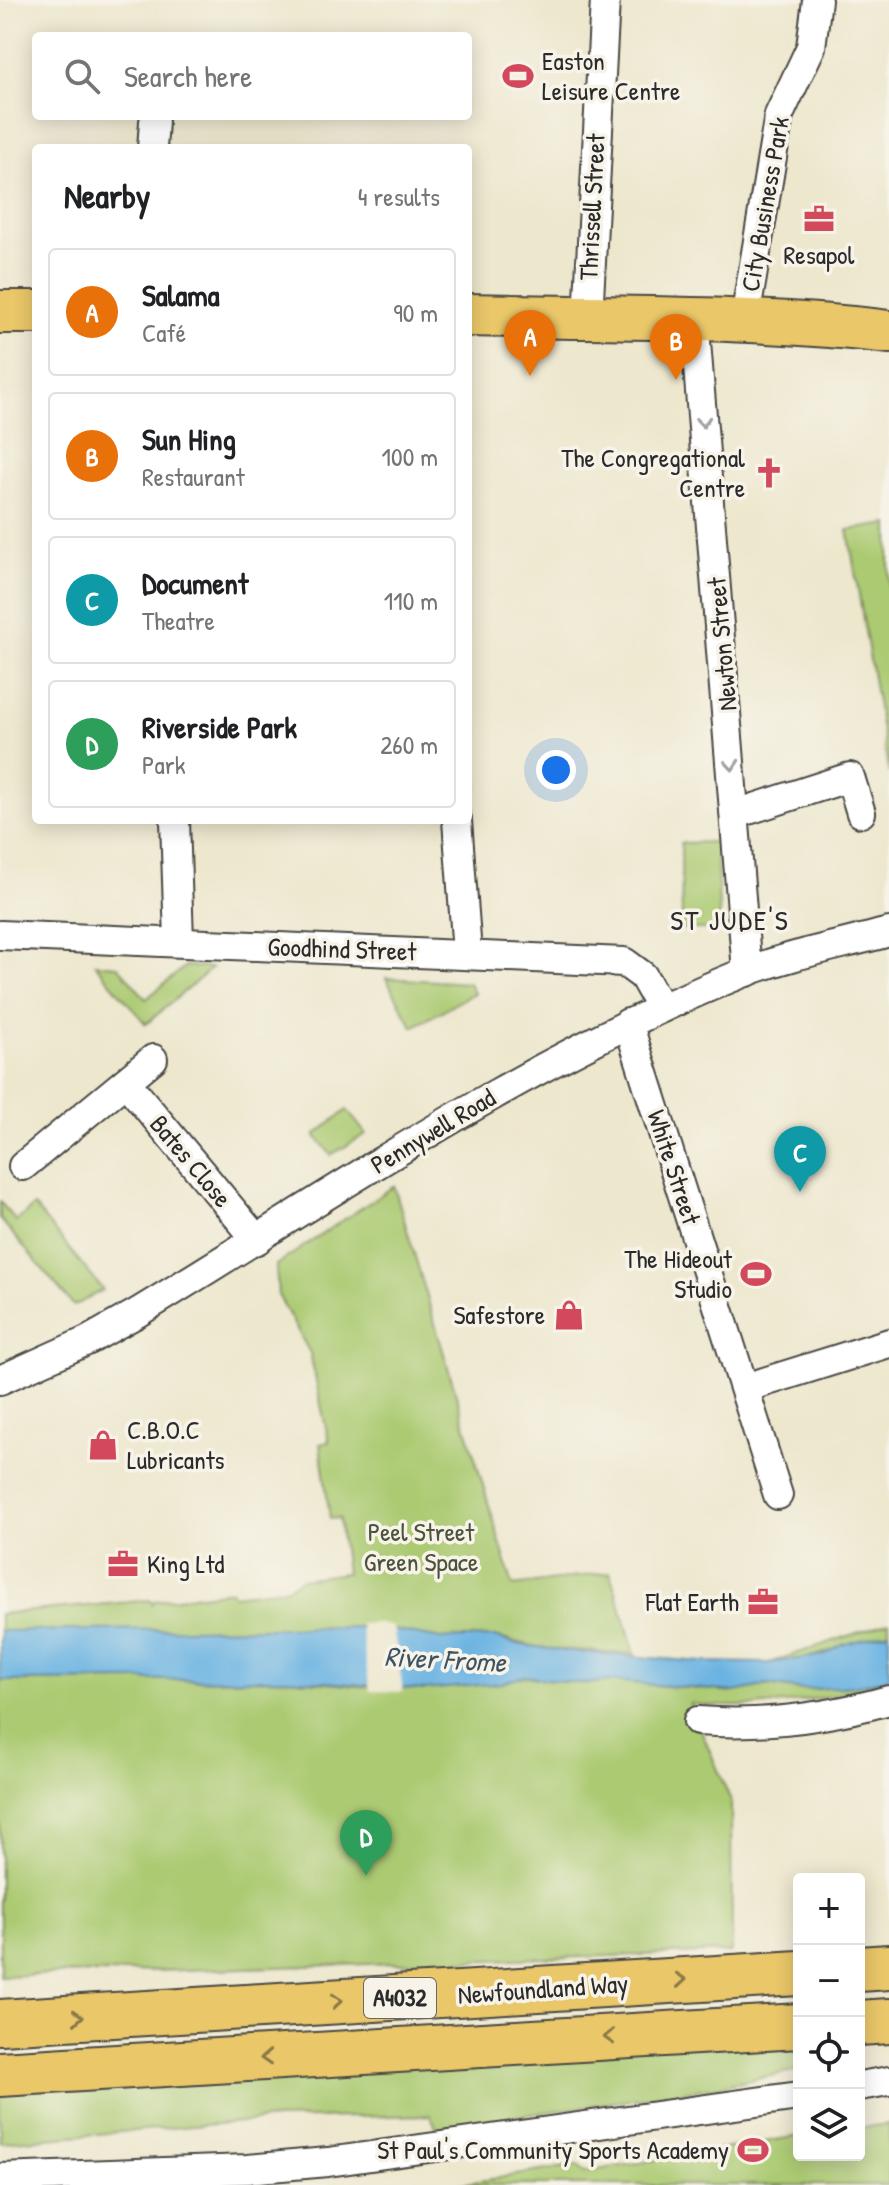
<!DOCTYPE html>
<html lang="en">
<head>
<meta charset="utf-8">
<style>
	:root { --surface:#fff; --page:#f6f6f6; --text:#202124; --muted:#757577; --line:#e0e0e0; --accent:#db2777 }
	body { margin:0; font-family:"Patrick Hand",sans-serif; background:var(--page); color:var(--text) }
	.controls { position:absolute; right:24px; bottom:24px; display:grid; overflow:hidden; border-radius:8px; box-shadow:0 4px 20px #0003 }
	.controls button { width:72px; height:72px; display:grid; place-items:center; padding:0; border:0; border-bottom:2px solid var(--line); background:var(--surface); color:var(--text); font:40px sans-serif }
	.you { position:absolute; left:556px; top:770px; width:28px; height:28px; margin:-20px; border:6px solid #fff; border-radius:50%; background:#1a73e8; box-shadow:0 0 0 12px #1a73e833 }
	.badge { display:grid; place-items:center; width:52px; height:52px; border-radius:50%; background:var(--accent); color:#fff; font-size:26px; font-weight:700 }
	.pin { position:absolute; translate:-50% -66px; filter:drop-shadow(0 2px 4px #0008) }
	.pin::after { content:''; position:absolute; top:42px; width:28px; height:24px; background:inherit; clip-path:polygon(0 0,100% 0,50% 100%) }
	.list { margin:0; padding:0; list-style:none }
	h2 { display:flex; justify-content:space-between; align-items:center; height:104px; margin:0; padding:0 32px; font-size:34px }
	h2 small { font-size:26px; font-weight:400; color:var(--muted) }
	.list li { display:grid; grid-template-columns:52px 1fr auto; gap:24px; align-items:center; box-sizing:border-box; height:128px; margin:0 16px 16px; padding:0 16px; border:2px solid var(--line); border-radius:8px }
	.list b { display:block; font-size:30px; white-space:nowrap }
	.list p { margin:0; font-size:26px; white-space:nowrap; color:var(--muted) }
	.list em { font-size:26px; font-style:normal; color:var(--muted) }
	.icon { flex:none; width:44px; height:44px; fill:none; stroke:currentColor; stroke-width:2; stroke-linecap:round; stroke-linejoin:round }
	.map { position:relative; flex:none; width:889px; height:2185px; overflow:hidden }
	.search { position:absolute; background:var(--surface); box-shadow:0 4px 20px #0003; left:32px; top:32px; width:440px; height:88px; display:flex; align-items:center; gap:20px; box-sizing:border-box; padding:0 28px; border-radius:8px; color:var(--muted); font-size:30px }
	.panel { position:absolute; background:var(--surface); box-shadow:0 4px 20px #0003; left:32px; top:144px; width:440px; height:680px; border-radius:8px }
	.map>svg:first-child { display:block }
	.green { fill:#acca72; stroke:#6c7a4e; stroke-width:2 }
	.water { fill:#6ab3e2; stroke:#4a6f86; stroke-width:2 }
	.pier { fill:#ede7cd }
	.lines { fill:none; stroke-linecap:round; stroke-linejoin:round }
	.minor-casing { stroke:#484743; stroke-width:32 }
	.primary-casing { stroke:#484743; stroke-width:46 }
	.trunk-casing { stroke:#484743; stroke-width:48 }
	.minor { stroke:#fff; stroke-width:28 }
	.primary { stroke:#eac769; stroke-width:42 }
	.trunk { stroke:#eac769; stroke-width:44 }
	.oneway { stroke:#a0a0a0 }
	.oneway2 { stroke:#8a794a }
	.labels { text-anchor:middle; stroke-width:7; stroke-linejoin:round; paint-order:stroke }
	.shield { fill:#f7f3e8; stroke:#686764; stroke-width:2 }
	.shield-label { font-size:24px; font-weight:bold; fill:#2b2b2b }
	.poi-label { font-size:26px; fill:#2b2b2b; stroke:#f7f3e8; text-anchor:end }
	.street-label { font-size:26px; fill:#2b2b2b; stroke:#f7f3e8 }
	.park-label { font-size:26px; fill:#4b533d; stroke:#f7f3e8 }
	.neighbourhood-label { font-size:28px; letter-spacing:2px; fill:#2b2b2b; stroke:#f7f3e8 }
	.water-label { font-size:28px; font-style:italic; fill:#3e5462; stroke:#f7f3e8 }
</style>
</head>
<body>
<div class="map">
<svg width="889" height="2185" viewBox="0 0 889 2185">
	<rect width="100%" height="100%" fill="#f7f3e8"/>
	<filter id="ink" filterUnits="userSpaceOnUse"><feTurbulence type="fractalNoise" baseFrequency=".0125" numOctaves="2"/><feDisplacementMap in="SourceGraphic" scale="16" xChannelSelector="R" yChannelSelector="G"/><feConvolveMatrix kernelMatrix="1 2 1 2 8 2 1 2 1" color-interpolation-filters="sRGB"/></filter>
	<filter id="wash" filterUnits="userSpaceOnUse"><feTurbulence type="fractalNoise" baseFrequency=".006" numOctaves="4" result="noise"/><feDisplacementMap in="SourceGraphic" scale="32" xChannelSelector="R" yChannelSelector="G"/><feGaussianBlur stdDeviation="1.8" result="paint"/><feColorMatrix in="noise" values="0 0 0 0 0 0 0 0 0 0 0 0 0 0 0 0 0 1.4 0 .05"/><feComposite in="paint" operator="in"/></filter>
	<g filter="url(#wash)">
		<rect width="100%" height="100%" fill="#ede7cd"/>
		<g class="green">
			<polygon points="889,524 889,773 848,530"/>
			<polygon points="716,842 720,929 682,929 681,843"/>
			<polygon points="95,964 118,966 146,999 186,966 212,968 146,1024"/>
			<polygon points="386,978 469,983 474,993 413,1027"/>
			<polygon points="347,1110 366,1134 331,1155 315,1135"/>
			<polygon points="394,1186 513,1586 610,1572 635,1654 547,1649 494,1637 441,1639 377,1627 0,1631 0,1614 150,1600 152,1604 154,1601 232,1591 232,1595 283,1589 301,1579 346,1573 339,1518 330,1519 320,1444 329,1442 310,1353 278,1295 276,1265"/>
			<polygon points="0,1202 16,1221 34,1206 103,1290 74,1306 0,1219"/>
			<path d="M 889,1622 L 889,1632 C 848,1643 812,1662 769,1663 Z"/>
			<path d="M 524,1676 L 586,1684 L 611,1681 L 735,1692 L 768,1685 L 803,1690 L 889,1681 C 826,1701 756,1711 690,1704 L 731,1801 L 732,1952 L 0,1976 L 0,1681 L 288,1679 L 366,1687 L 502,1683 Z"/>
			<polygon points="799,2036 799,2070 717,2087 437,2128 430,2115 277,2119 0,2142 0,2086"/>
			<polygon points="889,2124 889,2185 455,2185 577,2165 585,2172 799,2136 799,2155 859,2155 859,2128"/>
		</g>
		<polygon class="water" points="377,1627 441,1639 494,1637 516,1644 565,1651 702,1662 769,1663 824,1655 842,1645 889,1632 889,1678 855,1686 803,1690 768,1685 735,1692 611,1681 586,1684 524,1676 502,1683 425,1690 288,1679 0,1681 0,1631"/>
		<polygon class="pier" points="378,1623 393,1626 403,1692 370,1691 360,1624"/>
	</g>
	<g filter="url(#ink)">
		<g class="lines">
			<g class="minor-casing">
				<g id="minor">
					<polyline points="152,148 154,122"/>
					<polyline points="694,317 747,972"/>
					<polyline points="588,318 605,0"/>
					<polyline points="745,319 779,115 811,47 817,0"/>
					<polyline points="736,814 850,777 861,813"/>
					<polyline points="175,820 179,941"/>
					<polyline points="457,820 467,953"/>
					<polyline points="0,935 624,962 643,976 661,1008"/>
					<polyline points="628,1023 778,1495"/>
					<polyline points="126,1082 257,1240"/>
					<polyline points="23,1166 153,1059"/>
					<path d="M 0,1380 L 89,1340 L 137,1313 C 335,1192 526,1060 743,973 C 789,955 841,945 889,932"/>
					<polyline points="745,1388 889,1343"/>
					<path d="M 698,1721 C 764,1726 825,1718 889,1700"/>
					<polyline points="859,2086 889,2081"/>
					<polyline points="0,2178 247,2169 328,2162 799,2096"/>
				</g>
			</g>
			<g class="primary-casing">
				<g id="primary">
					<polyline points="0,312 36,312"/>
					<path d="M 468,315 C 609,319 749,315 889,332"/>
				</g>
			</g>
			<g class="trunk-casing">
				<g id="trunk">
					<polyline points="859,1969 889,1967"/>
					<polyline points="0,2022 799,1973"/>
					<polyline points="859,2023 889,2021"/>
					<polyline points="0,2074 799,2026"/>
				</g>
			</g>
			<use href="#minor" class="minor"/>
			<use href="#primary" class="primary"/>
			<use href="#trunk" class="trunk"/>
		</g>
		<defs><path id="oneway-chevron" d="M-2-3.5L2.5 0L-2 3.5" fill="none" stroke-width="1.6" stroke-linecap="round" stroke-linejoin="round" transform="scale(2)"/></defs>
		<g class="oneway">
			<use href="#oneway-chevron" transform="translate(703 422) rotate(85)"/>
			<use href="#oneway-chevron" transform="translate(732 765) rotate(85)"/>
		</g>
		<g class="oneway2">
			<use href="#oneway-chevron" transform="translate(681 1980) rotate(-4)"/>
			<use href="#oneway-chevron" transform="translate(337 2001) rotate(-4)"/>
			<use href="#oneway-chevron" transform="translate(78 2017) rotate(-4)"/>
			<use href="#oneway-chevron" transform="translate(609 2037) rotate(177)"/>
			<use href="#oneway-chevron" transform="translate(266 2058) rotate(177)"/>
		</g>
	</g>
	<defs>
		<g id="stadium-bare" transform="scale(2.4)"><path d="M0-5a6.5 5 0 1 0 0 10a6.5 5 0 1 0 0-10ZM-3.5-1.8h7v3.6h-7Z" fill="#d1495b" stroke="#f7f3e8" stroke-width="2.5" paint-order="stroke"/></g>
		<g id="office-bare" transform="scale(2.4)"><path d="M-6-3h4V-5.5h4V-3h4V5H-6ZM-1-4.5V-3h2v-1.5ZM-6 0V1H6V0Z" fill="#d1495b" stroke="#f7f3e8" stroke-width="2.5" paint-order="stroke"/></g>
		<g id="church-bare" transform="scale(2.4)"><path d="M-1.2-6h2.4v3.5h3.3v2.4h-3.3V6h-2.4V-.1h-3.3v-2.4h3.3Z" fill="#d1495b" stroke="#f7f3e8" stroke-width="2.5" paint-order="stroke"/></g>
		<g id="shop-bare" transform="scale(2.4)"><path d="M-5-2.5h2.3a2.7 3.5 0 0 1 5.4 0H5L5.5 6h-11ZM-1.5-2.5h3a1.5 2.3 0 0 0-3 0Z" fill="#d1495b" stroke="#f7f3e8" stroke-width="2.5" paint-order="stroke"/></g>
	</defs>
	<g fill-rule="evenodd">
		<use href="#stadium-bare" x="518" y="76"/>
		<use href="#office-bare" x="819" y="219"/>
		<use href="#church-bare" x="769" y="473"/>
		<use href="#stadium-bare" x="756" y="1274"/>
		<use href="#shop-bare" x="569" y="1315"/>
		<use href="#shop-bare" x="103" y="1445"/>
		<use href="#office-bare" x="123" y="1564"/>
		<use href="#office-bare" x="763" y="1602"/>
		<use href="#stadium-bare" x="753" y="2150"/>
	</g>
	<g class="labels">
		<rect class="shield" x="364" y="1978" width="72" height="40" rx="6"/>
		<g class="shield-label">
			<text x="400" y="2006">A4032</text>
		</g>
		<g class="poi-label">
			<text x="542" y="70" text-anchor="start">Easton<tspan x="542" dy="30">Leisure Centre</tspan></text>
			<text x="819" y="264" text-anchor="middle">Resapol</text>
			<text x="745" y="467">The Congregational<tspan x="745" dy="30">Centre</tspan></text>
			<text x="732" y="1268">The Hideout<tspan x="732" dy="30">Studio</tspan></text>
			<text x="545" y="1324">Safestore</text>
			<text x="127" y="1439" text-anchor="start">C.B.O.C<tspan x="127" dy="30">Lubricants</tspan></text>
			<text x="147" y="1573" text-anchor="start">King Ltd</text>
			<text x="739" y="1611">Flat Earth</text>
			<text x="729" y="2159">St Paul's Community Sports Academy</text>
		</g>
		<g class="street-label">
			<text transform="translate(765 204) rotate(-80)" y="9">City Business Park</text>
			<text transform="translate(592 207) rotate(-87)" y="9">Thrissell Street</text>
			<text transform="translate(722 644) rotate(-95)" y="9">Newton Street</text>
			<text transform="translate(342 949) rotate(2)" y="9">Goodhind Street</text>
			<text transform="translate(433 1131) rotate(-31)" y="9">Pennywell Road</text>
			<text transform="translate(191 1161) rotate(50)" y="9">Bates Close</text>
			<text transform="translate(674 1167) rotate(72)" y="9">White Street</text>
			<text transform="translate(543 1989) rotate(-4)" y="9">Newfoundland Way</text>
		</g>
		<g class="park-label">
			<text x="421" y="1541">Peel Street<tspan x="421" dy="30">Green Space</tspan></text>
		</g>
		<g class="neighbourhood-label">
			<text x="730" y="930">ST JUDE'S</text>
		</g>
		<g class="water-label">
			<text transform="translate(445 1659) rotate(3)" y="10">River Frome</text>
		</g>
	</g>
</svg>
<div class="controls">
<button>+</button>
<button>−</button>
<button><svg class="icon" aria-label="locate" viewBox="0 0 24 24"><circle cx="12" cy="12" r="6"/><path d="M12 2v4M12 18v4M2 12h4M18 12h4"/></svg></button>
<button><svg class="icon" aria-label="layers" viewBox="0 0 24 24"><path d="M12 4l9 5-9 5-9-5zM3 14l9 5 9-5"/></svg></button>
</div>
<div class="you"></div>
<div class="pin badge" style="left:530px;top:376px;background:#e8710a">A</div>
<div class="pin badge" style="left:676px;top:380px;background:#e8710a">B</div>
<div class="pin badge" style="left:800px;top:1192px;background:#0f9aa8">C</div>
<div class="pin badge" style="left:366px;top:1876px;background:#2e9e5b">D</div>
<div class="search"><svg class="icon" aria-label="search" viewBox="0 0 24 24"><circle cx="10" cy="10" r="6"/><path d="M15 15l6 6"/></svg>Search here</div>
<section class="panel">
<h2>Nearby<small>4 results</small></h2>
<ul class="list">
<li><span class="badge" style="background:#e8710a">A</span><div><b>Salama</b><p>Café</p></div><em>90 m</em></li>
<li><span class="badge" style="background:#e8710a">B</span><div><b>Sun Hing</b><p>Restaurant</p></div><em>100 m</em></li>
<li><span class="badge" style="background:#0f9aa8">C</span><div><b>Document</b><p>Theatre</p></div><em>110 m</em></li>
<li><span class="badge" style="background:#2e9e5b">D</span><div><b>Riverside Park</b><p>Park</p></div><em>260 m</em></li>
</ul>
</section>
</div>
</body>
</html>
